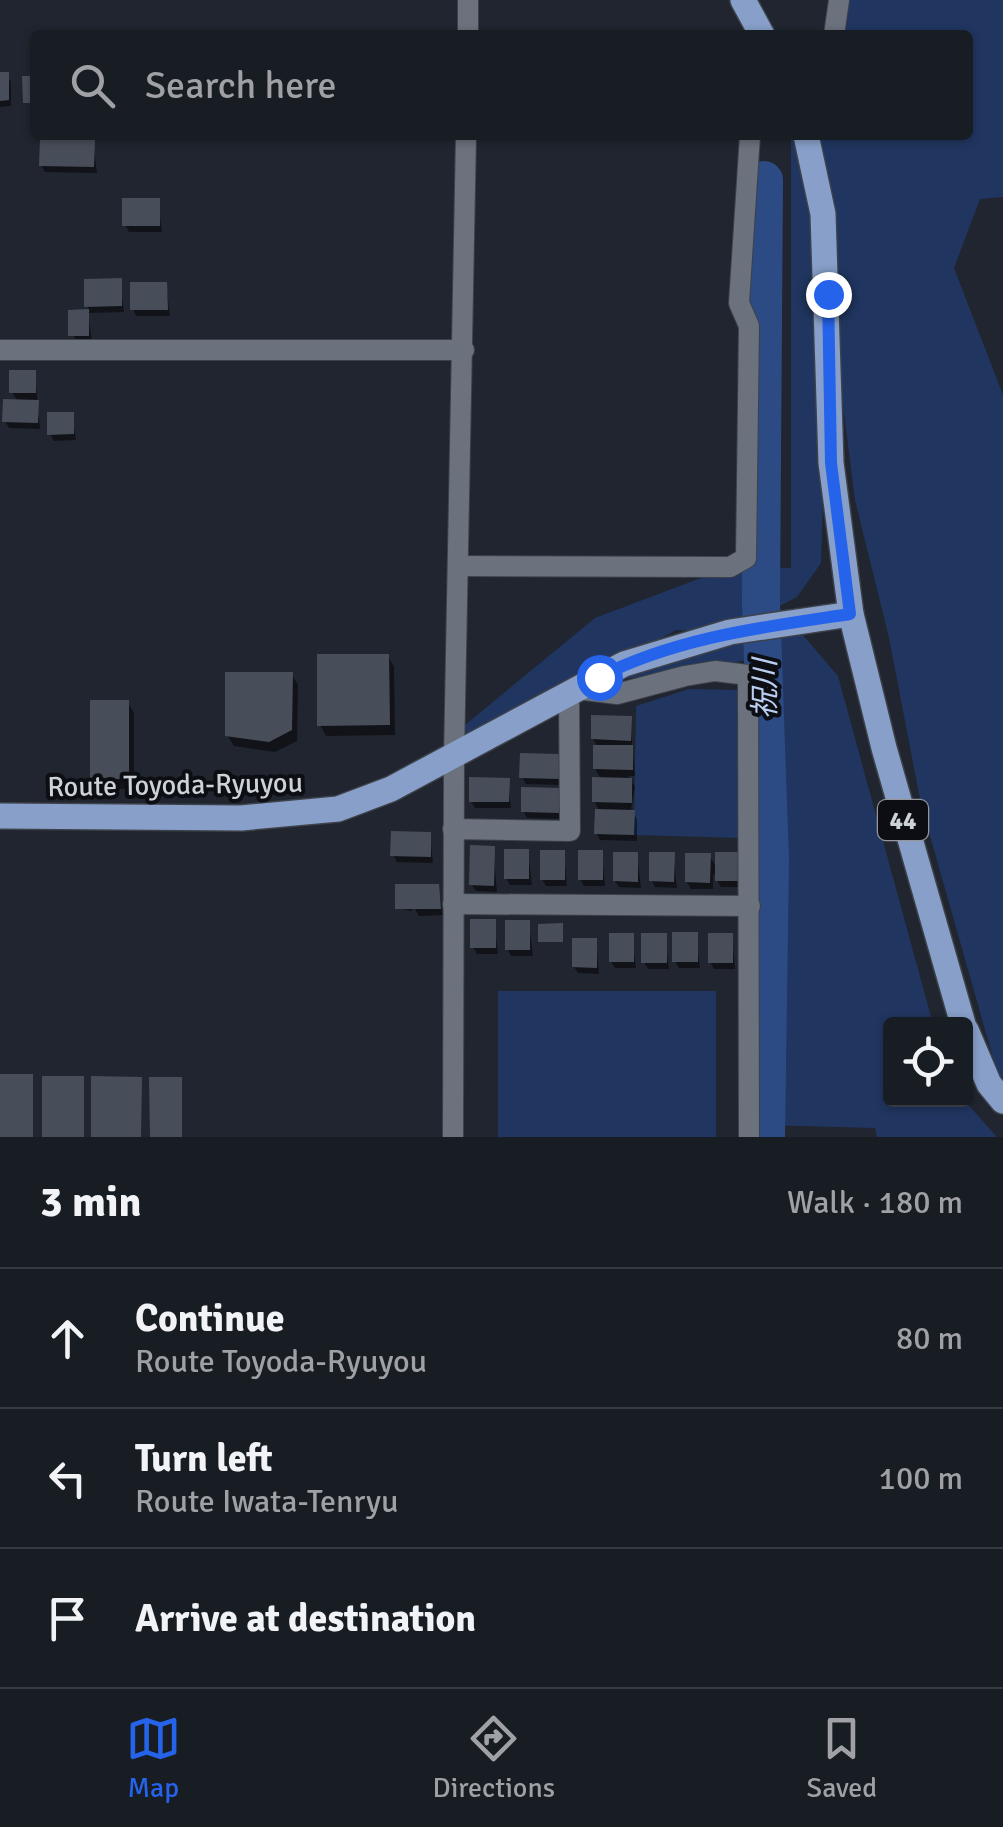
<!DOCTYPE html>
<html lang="en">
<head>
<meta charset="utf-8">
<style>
	:root { --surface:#181c23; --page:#21252b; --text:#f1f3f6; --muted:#9fa1a6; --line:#363a41; --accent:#2563eb }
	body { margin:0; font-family:Signika,"Noto Sans JP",sans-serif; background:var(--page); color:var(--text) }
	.controls { position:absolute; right:30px; bottom:30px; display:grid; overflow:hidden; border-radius:10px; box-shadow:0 2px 8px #0004 }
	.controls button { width:90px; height:90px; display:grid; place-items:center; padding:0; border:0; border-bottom:2px solid var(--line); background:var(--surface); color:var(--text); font:50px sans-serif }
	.stop { position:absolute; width:30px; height:30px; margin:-22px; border:8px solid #2563eb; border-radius:50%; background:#fff }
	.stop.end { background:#2563eb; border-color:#fff; box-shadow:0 2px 10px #0008 }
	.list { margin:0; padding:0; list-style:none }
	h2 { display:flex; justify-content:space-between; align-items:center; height:130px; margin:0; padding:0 40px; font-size:42px }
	h2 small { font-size:32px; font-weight:400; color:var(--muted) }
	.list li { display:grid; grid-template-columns:65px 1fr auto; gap:30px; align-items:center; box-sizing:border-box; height:140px; padding:0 40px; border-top:2px solid var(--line) }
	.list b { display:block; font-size:38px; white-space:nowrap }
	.list p { margin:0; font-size:32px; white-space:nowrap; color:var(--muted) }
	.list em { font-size:32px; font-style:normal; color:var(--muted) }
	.icon { flex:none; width:55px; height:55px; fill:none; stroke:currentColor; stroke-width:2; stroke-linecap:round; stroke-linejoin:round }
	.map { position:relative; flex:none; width:1003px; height:1137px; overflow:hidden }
	.search { position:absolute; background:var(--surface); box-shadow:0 2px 8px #0004; left:30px; right:30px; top:30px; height:110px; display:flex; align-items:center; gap:25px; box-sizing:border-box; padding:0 35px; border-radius:10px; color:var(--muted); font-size:38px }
	.sheet { height:550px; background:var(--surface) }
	nav { display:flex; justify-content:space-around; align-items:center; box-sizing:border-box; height:140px; border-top:2px solid var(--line); background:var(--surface); font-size:28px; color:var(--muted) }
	nav a { display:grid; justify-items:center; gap:5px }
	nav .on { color:var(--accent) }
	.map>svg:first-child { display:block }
	.green { fill:#203660 }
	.shadow { fill:#0007 }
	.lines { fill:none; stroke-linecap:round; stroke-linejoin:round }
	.river { stroke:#2c4b85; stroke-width:38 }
	.building { fill:#484e59 }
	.minor-casing { stroke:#3d4149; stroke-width:22 }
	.major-casing { stroke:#3d4149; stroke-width:28 }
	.minor { stroke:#6b727d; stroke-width:20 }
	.major { stroke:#879fc9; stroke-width:25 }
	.route { stroke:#2563eb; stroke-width:12 }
	.labels { text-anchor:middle; stroke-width:8; stroke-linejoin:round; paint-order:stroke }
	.shield { fill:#0c0e13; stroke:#93969d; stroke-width:2.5 }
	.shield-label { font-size:25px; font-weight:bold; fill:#cdd1d8 }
	.street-label { font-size:28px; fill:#cdd1d8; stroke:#0c0e13 }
	.water-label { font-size:30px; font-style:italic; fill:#bacef1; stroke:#0c0e13 }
</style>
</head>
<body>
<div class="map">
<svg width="1003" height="1137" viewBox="0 0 1003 1137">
	<rect width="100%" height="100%" fill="#20252f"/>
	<g class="green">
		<polygon points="830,0 1003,0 1003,197 980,199 954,268 1003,395 1003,1093 921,804 889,638 855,500 825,262 828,328 821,563 797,597 730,632 676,630 468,749 454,734 595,618 730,567 791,568 791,135 968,135 968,35 826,35"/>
		<polygon points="802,634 838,676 933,1024 890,1024 890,1100 964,1100 997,1137 877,1137 875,1128 760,1125 760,671 755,659 619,680 727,645"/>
		<polygon points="689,689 742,690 742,838 634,835 636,706"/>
		<rect x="498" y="991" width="218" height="146"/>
	</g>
	<g class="shadow">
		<polygon points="0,75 7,75 11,82 11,106 0,107"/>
		<polygon points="93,143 97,173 45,172 41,165"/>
		<polygon points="158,200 162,232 129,232 125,225"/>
		<polygon points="120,281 124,312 88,313 92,342 75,342 71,312 90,312 87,306"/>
		<polygon points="166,284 170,316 136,316 133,309"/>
		<polygon points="35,373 40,429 9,428 5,421 18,402 12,392"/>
		<polygon points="72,414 76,440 54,441 50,434"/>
		<polygon points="388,656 394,667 395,735 326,736 320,725"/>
		<polygon points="292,675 298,685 297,741 275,752 234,746 228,736"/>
		<polygon points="128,703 134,713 134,789 98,789 92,778"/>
		<polygon points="630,718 635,776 628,776 635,787 631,809 637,819 637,841 600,840 597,834 600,812 594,801 602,780 595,769 598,747 593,739"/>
		<polygon points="558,757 562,785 526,784 522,777"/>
		<polygon points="508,780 511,808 475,808 471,801"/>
		<polygon points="560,791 563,819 527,818 523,811"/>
		<polygon points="430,834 433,863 397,862 393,855"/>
		<polygon points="493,848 497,892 476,891 472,885"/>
		<polygon points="528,852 532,885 510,885 506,878"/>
		<polygon points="564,853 567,886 546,886 542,879"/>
		<polygon points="602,853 605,886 584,886 580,879"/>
		<polygon points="637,854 641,888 619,887 615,881"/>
		<polygon points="673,854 677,888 655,887 652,881"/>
		<polygon points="739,854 743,887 721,887 713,873 713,889 691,889 687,882 709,855 718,870"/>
		<polygon points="438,887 443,915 419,916 412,903 412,911 397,908"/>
		<polygon points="494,921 498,954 477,954 473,947"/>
		<polygon points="529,923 533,956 511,956 507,949"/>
		<polygon points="696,934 700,968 679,968 675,961"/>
		<polygon points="632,935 636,968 615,968 611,962"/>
		<polygon points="665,936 669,969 648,969 644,962"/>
		<polygon points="732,936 735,969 714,969 710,962"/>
		<polygon points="596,940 599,974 578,973 574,967"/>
	</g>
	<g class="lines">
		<polyline class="river" points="764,180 761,603 770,860 766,1137"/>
	</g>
	<g class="building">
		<polygon points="0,72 9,72 9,100 0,101"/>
		<polygon points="22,76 35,76 35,103 23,103"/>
		<polygon points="40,139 95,140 94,167 39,166"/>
		<rect x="122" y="198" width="38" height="28"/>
		<polygon points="122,278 122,306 84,307 84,279"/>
		<polygon points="130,282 167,282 168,310 130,310"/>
		<polygon points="89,309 89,336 68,336 68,310"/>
		<rect x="9" y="370" width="27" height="23"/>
		<polygon points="3,399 39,400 38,423 2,422"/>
		<polygon points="47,412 74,412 74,434 47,435"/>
		<polygon points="317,654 389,654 390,725 317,726"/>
		<polygon points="225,672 293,672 292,730 269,742 225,736"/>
		<rect x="90" y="700" width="39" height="79"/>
		<polygon points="591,715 632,716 631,741 591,739"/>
		<polygon points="593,745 633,745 633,770 593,769"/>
		<polygon points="520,753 560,754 560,779 519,778"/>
		<polygon points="469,777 510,778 509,802 469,802"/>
		<polygon points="592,777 632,778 632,803 592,802"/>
		<polygon points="521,787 562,788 561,813 521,812"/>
		<polygon points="595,809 635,810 634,835 594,834"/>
		<polygon points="391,831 431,832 431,857 390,856"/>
		<polygon points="470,845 495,846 494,886 469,885"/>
		<rect x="504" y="849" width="25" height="30"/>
		<rect x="540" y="850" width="25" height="30"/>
		<rect x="578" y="850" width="25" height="30"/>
		<polygon points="613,852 638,852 638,882 613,881"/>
		<polygon points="649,852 675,852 674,882 649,881"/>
		<rect x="715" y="852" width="25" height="29"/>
		<polygon points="685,853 711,853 710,883 685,882"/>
		<polygon points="395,884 439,884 441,909 395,909"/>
		<rect x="470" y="919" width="26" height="29"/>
		<rect x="505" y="920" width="25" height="30"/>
		<polygon points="563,923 563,942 538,942 538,924"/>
		<rect x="672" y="932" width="26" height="30"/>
		<rect x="609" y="933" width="25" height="29"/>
		<rect x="641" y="933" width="26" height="30"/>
		<rect x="708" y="933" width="25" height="30"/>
		<polygon points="572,938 597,938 597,968 572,967"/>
		<rect x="0" y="1074" width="33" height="63"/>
		<rect x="42" y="1076" width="42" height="61"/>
		<polygon points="91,1076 142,1077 141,1137 91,1137"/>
		<polygon points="149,1077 182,1077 182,1137 150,1137"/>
	</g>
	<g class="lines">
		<g class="minor-casing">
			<g id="minor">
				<polyline points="468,35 468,0"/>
				<polyline points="834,35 839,0"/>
				<polyline points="0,350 464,350"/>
				<polyline points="458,566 730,567 746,558 749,326 739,303 750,135"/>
				<polyline points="576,689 617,694 685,676 715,671 748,675 749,1137"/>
				<polyline points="453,829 570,831 569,693"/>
				<polyline points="453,904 750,906"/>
				<polyline points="453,1137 454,757 466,135"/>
			</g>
		</g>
		<g class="major-casing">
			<g id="major">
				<polyline points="743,0 762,35"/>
				<polyline points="806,135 823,214 831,463 851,614 884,748 963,1024"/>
				<polyline points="0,816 241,818 338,809 391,789 624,664 730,632 851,614"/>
				<polyline points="966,1030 989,1084 1003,1101"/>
			</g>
		</g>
		<use href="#minor" class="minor"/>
		<use href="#major" class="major"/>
	</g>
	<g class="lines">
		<path class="route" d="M 599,677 C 678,637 764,627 850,614 L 831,463 L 828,294"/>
	</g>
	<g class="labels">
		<rect class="shield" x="878" y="800" width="50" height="40" rx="8"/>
		<g class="shield-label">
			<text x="903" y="829">44</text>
		</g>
		<g class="street-label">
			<text transform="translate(175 784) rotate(-1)" y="10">Route Toyoda-Ryuyou</text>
		</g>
		<g class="water-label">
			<text transform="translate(765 689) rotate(-90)" y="10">祝川</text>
		</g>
	</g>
</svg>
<div class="controls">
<button><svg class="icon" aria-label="locate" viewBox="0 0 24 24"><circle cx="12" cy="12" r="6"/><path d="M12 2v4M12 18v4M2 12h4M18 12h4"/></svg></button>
</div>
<div class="stop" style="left:599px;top:677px"></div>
<div class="stop end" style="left:828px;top:294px"></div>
<div class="search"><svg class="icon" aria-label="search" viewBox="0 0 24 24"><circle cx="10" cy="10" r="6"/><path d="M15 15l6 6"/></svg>Search here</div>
</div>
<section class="sheet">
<h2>3 min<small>Walk · 180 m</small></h2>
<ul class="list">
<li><svg class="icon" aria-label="ahead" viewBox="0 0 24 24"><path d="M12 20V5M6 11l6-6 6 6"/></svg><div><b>Continue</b><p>Route Toyoda-Ryuyou</p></div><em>80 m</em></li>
<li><svg class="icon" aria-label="left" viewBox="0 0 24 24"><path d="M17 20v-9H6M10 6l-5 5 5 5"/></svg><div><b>Turn left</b><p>Route Iwata-Tenryu</p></div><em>100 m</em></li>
<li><svg class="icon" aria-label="arrive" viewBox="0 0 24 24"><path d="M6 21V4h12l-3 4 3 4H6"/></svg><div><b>Arrive at destination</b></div></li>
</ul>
</section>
<nav>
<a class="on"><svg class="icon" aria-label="map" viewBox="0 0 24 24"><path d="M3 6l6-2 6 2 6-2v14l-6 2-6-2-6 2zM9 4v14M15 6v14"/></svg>Map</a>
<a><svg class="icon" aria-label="directions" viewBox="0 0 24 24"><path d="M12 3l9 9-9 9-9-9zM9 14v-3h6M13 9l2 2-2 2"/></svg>Directions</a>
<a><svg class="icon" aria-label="saved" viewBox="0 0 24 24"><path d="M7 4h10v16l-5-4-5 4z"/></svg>Saved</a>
</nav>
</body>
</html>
